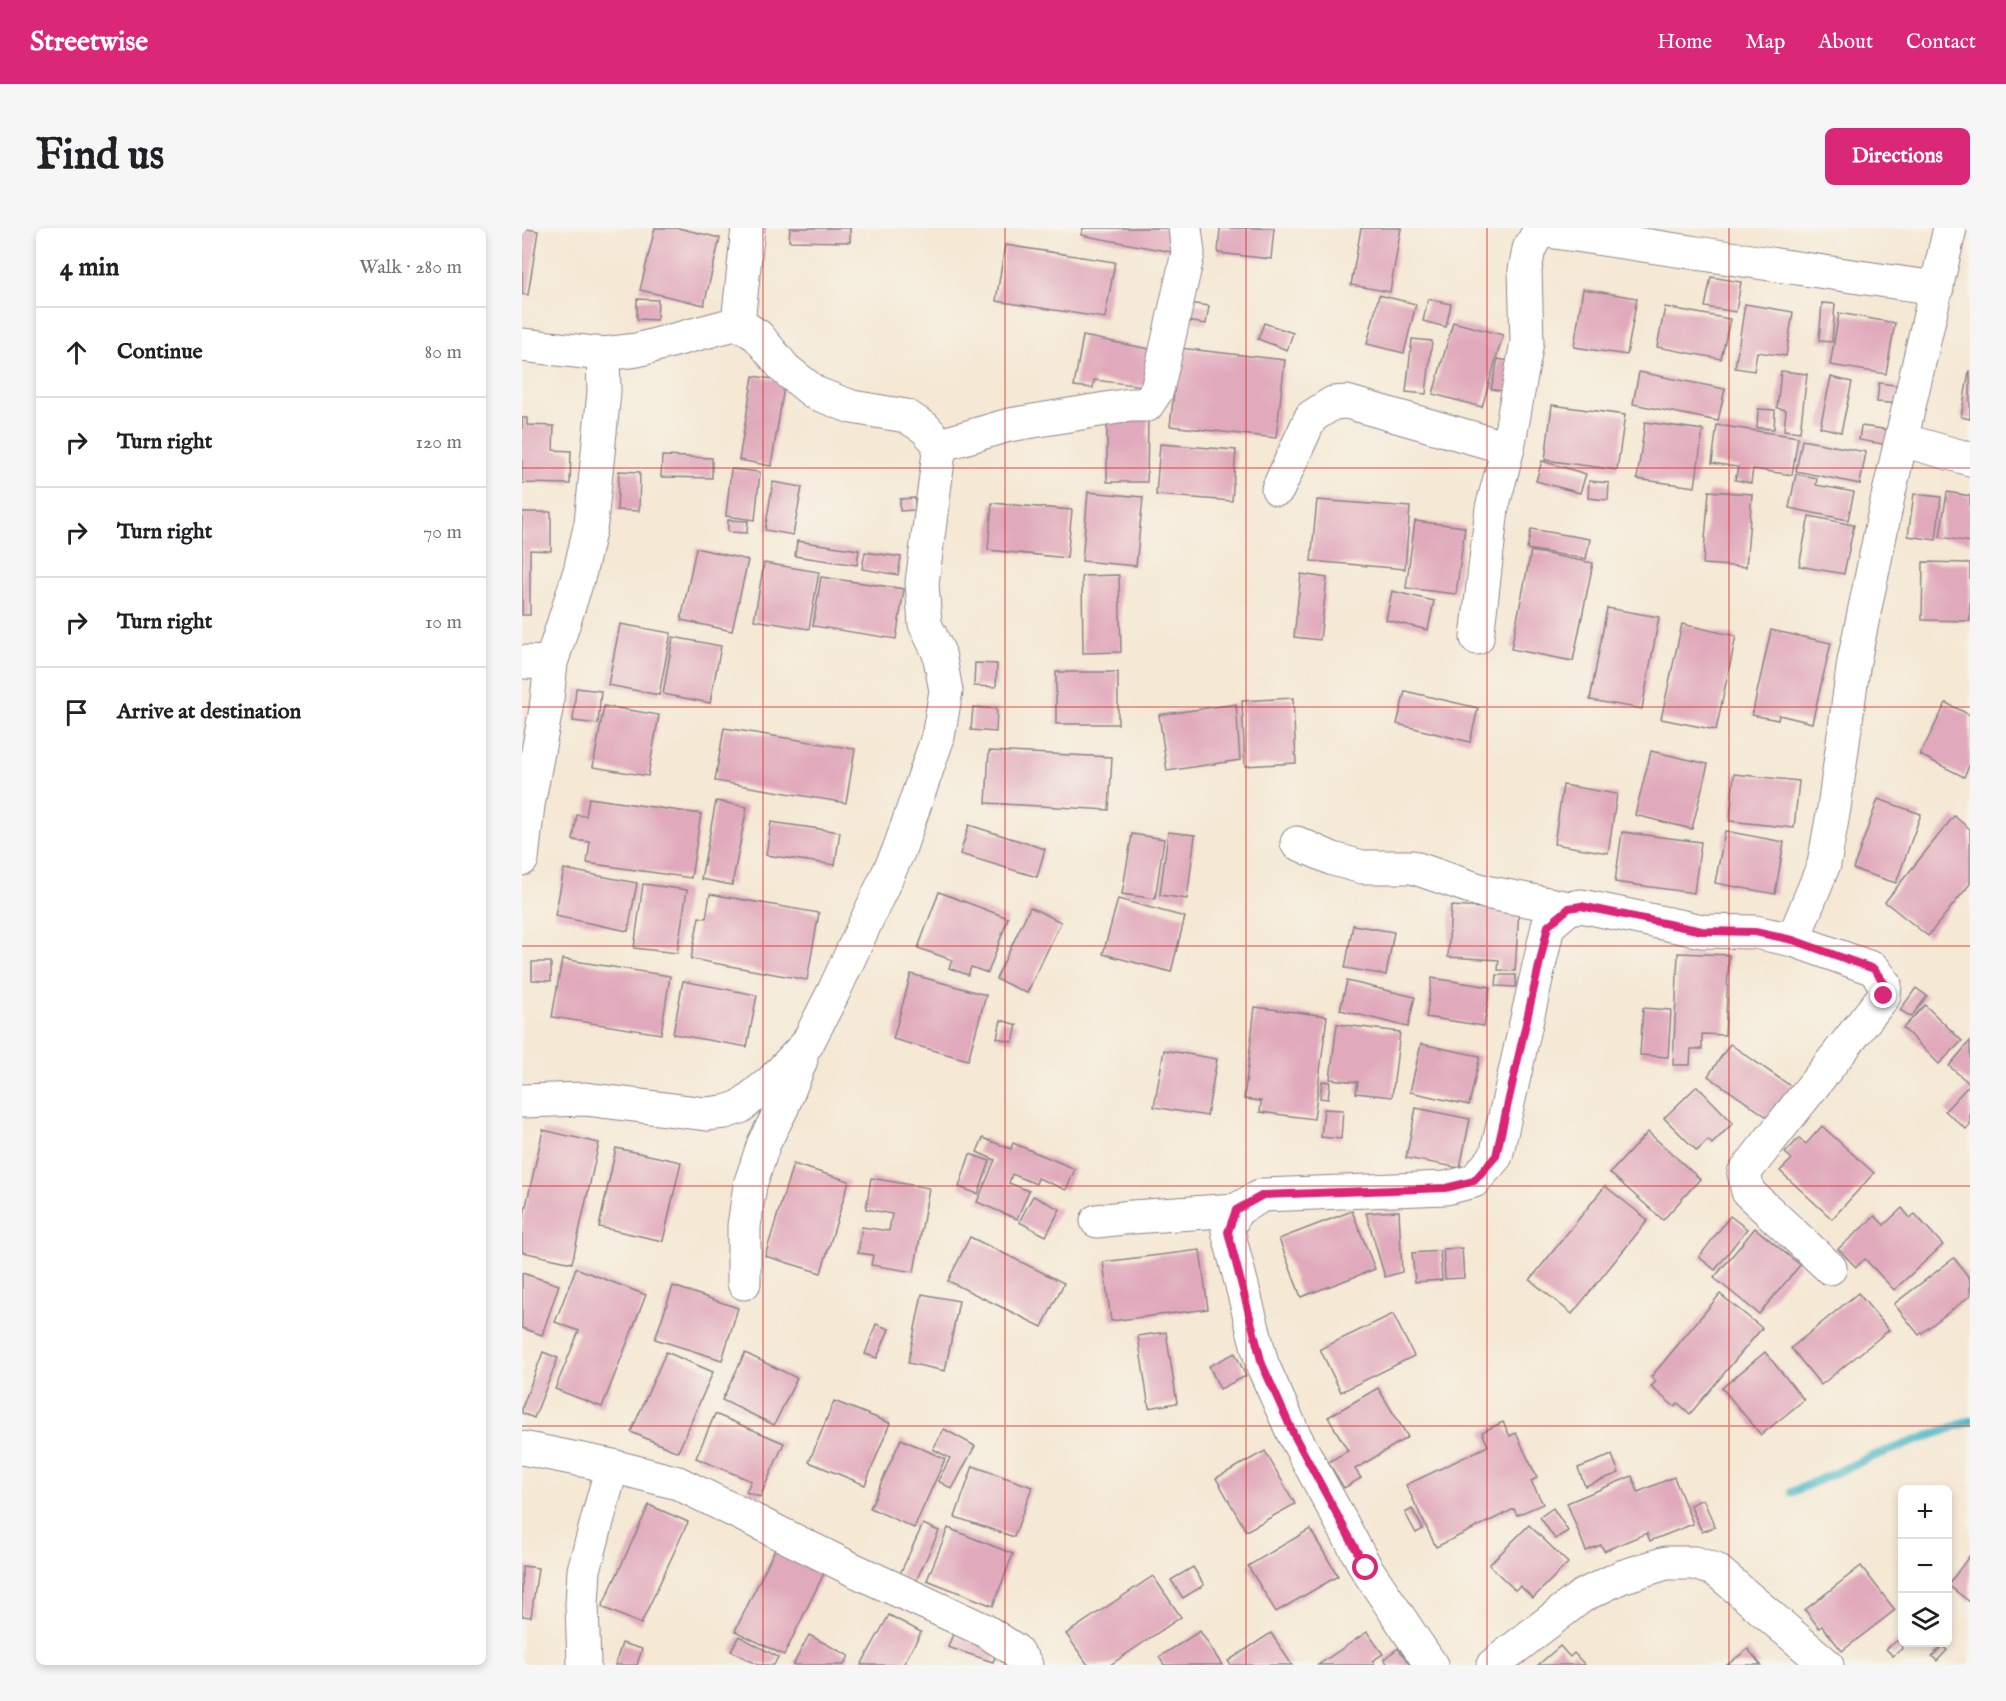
<!DOCTYPE html>
<html lang="en">
<head>
<meta charset="utf-8">
<style>
	:root { --surface:#fff; --page:#f6f6f6; --text:#202124; --muted:#757577; --line:#e0e0e0; --accent:#db2777 }
	body { margin:0; font-family:"IM FELL English",serif; background:var(--page); color:var(--text) }
	.controls { position:absolute; right:18px; bottom:18px; display:grid; overflow:hidden; border-radius:9px; box-shadow:0 3px 9px #0003 }
	.controls button { width:54px; height:54px; display:grid; place-items:center; padding:0; border:0; border-bottom:2px solid var(--line); background:var(--surface); color:var(--text); font:30px sans-serif }
	.stop { position:absolute; width:18px; height:18px; margin:-14px; border:4px solid #db2777; border-radius:50%; background:#fff }
	.stop.end { background:#db2777; border-color:#fff; box-shadow:0 2px 6px #0008 }
	.list { margin:0; padding:0; list-style:none }
	h2 { display:flex; justify-content:space-between; align-items:center; height:78px; margin:0; padding:0 24px; font-size:26px }
	h2 small { font-size:20px; font-weight:400; color:var(--muted) }
	.list li { display:grid; grid-template-columns:39px 1fr auto; gap:18px; align-items:center; box-sizing:border-box; height:90px; padding:0 24px; border-top:2px solid var(--line) }
	.list b { display:block; font-size:22px; white-space:nowrap }
	.list em { font-size:20px; font-style:normal; color:var(--muted) }
	.icon { flex:none; width:33px; height:33px; fill:none; stroke:currentColor; stroke-width:2; stroke-linecap:round; stroke-linejoin:round }
	.map { position:relative; flex:none; width:1448px; height:1437px; overflow:hidden; border-radius:9px }
	header { display:flex; align-items:center; gap:36px; box-sizing:border-box; height:84px; padding:0 30px; background:var(--accent); color:#fff }
	header strong { font-size:28px }
	nav { display:flex; gap:33px; margin-inline-start:auto; font-size:21px }
	.intro { display:flex; align-items:center; justify-content:space-between; box-sizing:border-box; height:144px; padding:0 36px }
	h1 { margin:0; font-size:42px }
	.button { padding:15px 27px; border-radius:9px; background:var(--accent); color:#fff; font-size:21px; font-weight:700 }
	main { display:flex; gap:36px; padding:0 36px }
	aside { flex:1; background:var(--surface); border-radius:9px; box-shadow:0 3px 9px #0003 }
	.map>svg:first-child { display:block }
	.lines { fill:none; stroke-linecap:round; stroke-linejoin:round }
	.stream { stroke:#4bb8c5; stroke-width:9 }
	.building { fill:#e1aabc }
	.minor-casing { stroke:#8c8588; stroke-width:35 }
	.minor { stroke:#fff; stroke-width:33 }
	.route { stroke:#db2777; stroke-width:8 }
	.grid { fill:none; stroke:#d62828; stroke-width:1.5; stroke-opacity:0.55 }
</style>
</head>
<body>
<header>
<strong>Streetwise</strong>
<nav><a>Home</a><a>Map</a><a>About</a><a>Contact</a></nav>
</header>
<div class="intro"><h1>Find us</h1><a class="button">Directions</a></div>
<main>
<aside>
<h2>4 min<small>Walk · 280 m</small></h2>
<ul class="list">
<li><svg class="icon" aria-label="ahead" viewBox="0 0 24 24"><path d="M12 20V5M6 11l6-6 6 6"/></svg><div><b>Continue</b></div><em>80 m</em></li>
<li><svg class="icon" aria-label="right" viewBox="0 0 24 24"><path d="M7 20v-9h11M14 6l5 5-5 5"/></svg><div><b>Turn right</b></div><em>120 m</em></li>
<li><svg class="icon" aria-label="right" viewBox="0 0 24 24"><path d="M7 20v-9h11M14 6l5 5-5 5"/></svg><div><b>Turn right</b></div><em>70 m</em></li>
<li><svg class="icon" aria-label="right" viewBox="0 0 24 24"><path d="M7 20v-9h11M14 6l5 5-5 5"/></svg><div><b>Turn right</b></div><em>10 m</em></li>
<li><svg class="icon" aria-label="arrive" viewBox="0 0 24 24"><path d="M6 21V4h12l-3 4 3 4H6"/></svg><div><b>Arrive at destination</b></div></li>
</ul>
</aside>
<div class="map">
<svg width="1448" height="1437" viewBox="0 0 1448 1437">
	<rect width="100%" height="100%" fill="#f7f3e8"/>
	<filter id="ink" filterUnits="userSpaceOnUse"><feTurbulence type="fractalNoise" baseFrequency=".0167" numOctaves="2"/><feDisplacementMap in="SourceGraphic" scale="12" xChannelSelector="R" yChannelSelector="G"/><feConvolveMatrix kernelMatrix="1 2 1 2 8 2 1 2 1" color-interpolation-filters="sRGB"/></filter>
	<filter id="wash" filterUnits="userSpaceOnUse"><feTurbulence type="fractalNoise" baseFrequency=".008" numOctaves="4" result="noise"/><feDisplacementMap in="SourceGraphic" scale="24" xChannelSelector="R" yChannelSelector="G"/><feGaussianBlur stdDeviation="1.35" result="paint"/><feColorMatrix in="noise" values="0 0 0 0 0 0 0 0 0 0 0 0 0 0 0 0 0 1.4 0 .05"/><feComposite in="paint" operator="in"/></filter>
	<g filter="url(#wash)">
		<rect width="100%" height="100%" fill="#f5e8d4"/>
		<g class="lines">
			<polyline class="stream" points="1270,1264 1349,1229 1448,1193"/>
		</g>
		<g id="blocks">
			<g class="building">
				<polygon points="0,0 16,3 6,67 0,66"/>
				<polygon points="133,0 156,0 198,10 182,77 118,62"/>
				<polygon points="268,0 328,0 328,14 267,13"/>
				<polygon points="561,0 654,0 649,24 559,7"/>
				<polygon points="698,0 752,0 749,31 696,25"/>
				<polygon points="839,0 879,0 868,64 829,57"/>
				<polygon points="483,17 593,34 583,90 474,73"/>
				<polygon points="1189,49 1219,54 1214,84 1183,79"/>
				<polygon points="1061,61 1115,70 1105,127 1052,119"/>
				<polygon points="857,67 894,76 882,125 845,116"/>
				<polygon points="115,71 136,72 135,92 115,91"/>
				<polygon points="906,71 929,76 924,99 901,93"/>
				<polygon points="666,75 687,78 684,96 664,93"/>
				<polygon points="1300,75 1313,76 1310,114 1297,113"/>
				<polygon points="1223,76 1271,84 1264,128 1235,124 1232,143 1213,140"/>
				<polygon points="1143,79 1208,91 1199,131 1135,119"/>
				<polygon points="1317,85 1373,95 1364,146 1308,137"/>
				<polygon points="931,94 981,107 960,179 911,166"/>
				<polygon points="742,95 771,105 765,122 736,111"/>
				<polygon points="561,108 638,123 630,159 572,152 571,160 552,158"/>
				<polygon points="890,111 910,113 904,166 884,164"/>
				<polygon points="657,120 763,132 754,210 648,198"/>
				<polygon points="976,131 992,134 985,164 969,161"/>
				<polygon points="1259,143 1285,146 1278,204 1262,202 1264,182 1255,180"/>
				<polygon points="1447,143 1448,143 1448,191 1439,189"/>
				<polygon points="1117,144 1203,161 1196,193 1111,176"/>
				<polygon points="231,148 263,153 249,238 217,232"/>
				<polygon points="1309,149 1330,154 1319,204 1298,199"/>
				<polygon points="1357,155 1380,158 1378,176 1355,174"/>
				<polygon points="1030,177 1103,187 1095,242 1023,232"/>
				<polygon points="1236,181 1253,182 1252,201 1235,200"/>
				<polygon points="0,190 5,190 5,197 32,198 31,222 49,223 48,256 0,255"/>
				<polygon points="585,190 626,190 625,254 585,254"/>
				<polygon points="1123,194 1181,202 1173,259 1115,251"/>
				<polygon points="1195,197 1276,209 1270,247 1231,241 1229,255 1213,252 1216,239 1190,235"/>
				<polygon points="1339,198 1368,202 1366,217 1337,212"/>
				<polygon points="1280,212 1344,224 1338,256 1274,243"/>
				<polygon points="638,216 714,222 710,273 634,267"/>
				<polygon points="140,228 190,230 190,250 139,249"/>
				<polygon points="1020,233 1064,246 1058,265 1014,253"/>
				<polygon points="209,241 238,244 233,292 204,288"/>
				<polygon points="97,243 118,244 117,283 95,282"/>
				<polygon points="1274,246 1295,250 1294,257 1332,264 1326,292 1267,280"/>
				<polygon points="1067,253 1087,255 1086,272 1066,270"/>
				<polygon points="251,254 280,259 271,307 243,302"/>
				<polygon points="1187,263 1230,266 1224,339 1181,336"/>
				<polygon points="566,264 621,269 614,338 560,333"/>
				<polygon points="1425,264 1448,268 1448,314 1418,309"/>
				<polygon points="1392,266 1419,269 1414,312 1386,308"/>
				<polygon points="393,270 393,282 378,283 378,271"/>
				<polygon points="795,272 888,279 883,341 789,333"/>
				<polygon points="470,275 550,282 545,330 466,322"/>
				<polygon points="0,284 29,284 29,323 8,322 8,387 0,387"/>
				<polygon points="1287,288 1332,297 1322,346 1277,338"/>
				<polygon points="206,292 226,293 225,305 206,304"/>
				<polygon points="893,293 943,299 934,366 884,360"/>
				<polygon points="1009,301 1068,311 1064,331 1005,321"/>
				<polygon points="275,313 337,322 335,337 273,328"/>
				<polygon points="174,320 226,332 210,403 159,392"/>
				<polygon points="1009,323 1071,335 1051,433 989,421"/>
				<polygon points="343,324 379,329 376,347 340,341"/>
				<polygon points="1401,334 1448,335 1448,393 1400,392"/>
				<polygon points="242,335 297,344 287,401 232,392"/>
				<polygon points="779,346 805,350 798,412 772,409"/>
				<polygon points="597,347 599,424 561,425 560,348"/>
				<polygon points="299,349 382,361 374,411 291,398"/>
				<polygon points="870,363 912,373 906,402 864,392"/>
				<polygon points="1085,380 1137,389 1120,481 1068,472"/>
				<polygon points="98,396 149,405 137,467 86,457"/>
				<polygon points="1160,396 1214,408 1194,502 1139,491"/>
				<polygon points="1249,402 1309,415 1290,495 1257,487 1256,492 1230,487"/>
				<polygon points="151,409 199,418 188,475 141,466"/>
				<polygon points="453,435 475,436 474,459 452,458"/>
				<rect x="534" y="444" width="62" height="52"/>
				<polygon points="54,460 79,463 76,496 51,493"/>
				<polygon points="883,463 956,480 948,514 875,496"/>
				<polygon points="771,470 774,535 723,538 720,473"/>
				<polygon points="1424,475 1448,487 1448,536 1442,549 1398,527"/>
				<polygon points="714,476 718,532 645,543 637,487"/>
				<polygon points="82,478 137,487 126,548 71,539"/>
				<polygon points="451,479 475,481 474,504 449,502"/>
				<polygon points="202,500 333,521 324,575 193,553"/>
				<polygon points="467,523 590,529 587,582 464,575"/>
				<polygon points="1129,523 1186,536 1170,601 1113,587"/>
				<polygon points="1212,546 1277,553 1272,600 1208,593"/>
				<polygon points="1041,557 1095,566 1086,625 1032,616"/>
				<polygon points="67,570 179,586 169,650 65,635 68,614 51,612 55,587 64,588"/>
				<polygon points="1356,571 1399,586 1374,655 1331,641"/>
				<polygon points="194,573 225,579 210,657 179,651"/>
				<polygon points="1432,588 1448,601 1448,656 1406,708 1363,674"/>
				<polygon points="249,594 318,604 313,637 244,627"/>
				<polygon points="447,597 523,621 515,649 438,626"/>
				<polygon points="1203,603 1262,614 1253,666 1193,655"/>
				<polygon points="646,604 673,607 665,671 638,667"/>
				<polygon points="1100,604 1179,614 1172,665 1093,654"/>
				<polygon points="610,606 642,611 633,671 600,666"/>
				<polygon points="42,641 115,655 106,703 33,688"/>
				<polygon points="121,656 165,662 155,725 112,720"/>
				<polygon points="417,664 486,690 466,745 449,739 446,747 427,740 430,732 396,720"/>
				<polygon points="188,666 297,685 285,752 169,731 177,689 184,690"/>
				<polygon points="596,671 663,689 649,744 581,726"/>
				<polygon points="929,678 997,682 993,743 976,742 977,732 926,729"/>
				<polygon points="508,679 539,694 505,765 474,751"/>
				<polygon points="831,697 872,704 864,747 823,740"/>
				<polygon points="1156,725 1207,727 1203,807 1180,806 1180,821 1169,821 1168,837 1151,837"/>
				<polygon points="40,731 148,748 139,806 30,789"/>
				<polygon points="10,734 29,734 29,753 10,752"/>
				<polygon points="389,746 464,767 446,832 371,811"/>
				<polygon points="975,747 994,747 994,759 974,758"/>
				<polygon points="910,750 968,759 962,798 904,789"/>
				<polygon points="161,753 235,767 225,819 151,806"/>
				<polygon points="825,753 893,769 886,799 818,782"/>
				<polygon points="1394,760 1405,768 1389,789 1378,782"/>
				<polygon points="1403,777 1440,813 1417,836 1381,800"/>
				<polygon points="733,779 805,788 792,891 738,884 739,873 722,871"/>
				<polygon points="1121,780 1149,782 1146,829 1118,827"/>
				<polygon points="479,792 495,797 491,814 475,810"/>
				<polygon points="815,796 878,804 870,869 834,865 836,854 808,851"/>
				<polygon points="1448,813 1448,897 1444,901 1423,883 1448,856 1427,838"/>
				<polygon points="899,816 958,828 947,877 888,864"/>
				<polygon points="1208,816 1270,859 1248,891 1186,848"/>
				<polygon points="642,822 695,831 685,888 632,879"/>
				<polygon points="800,853 808,854 806,871 798,870"/>
				<polygon points="1175,858 1211,895 1190,916 1186,912 1175,923 1142,890"/>
				<polygon points="894,880 948,891 938,940 884,930"/>
				<polygon points="802,881 821,882 819,911 799,909"/>
				<polygon points="1300,898 1352,945 1310,991 1258,943 1270,931 1263,925 1277,910 1284,916"/>
				<polygon points="21,902 77,915 50,1035 0,1024 0,996"/>
				<polygon points="1126,904 1178,951 1141,992 1088,945"/>
				<polygon points="461,910 489,921 491,915 553,941 544,962 516,950 514,956 490,946 487,955 507,963 495,991 455,974 473,932 455,924"/>
				<polygon points="94,920 159,934 141,1013 77,999"/>
				<polygon points="448,926 468,933 456,966 437,959"/>
				<polygon points="271,936 327,953 299,1045 243,1028"/>
				<polygon points="349,950 407,960 392,1044 349,1037 351,1027 336,1025 340,999 367,1003 370,986 344,981"/>
				<polygon points="1083,958 1126,992 1050,1086 1008,1052"/>
				<polygon points="511,968 538,981 524,1008 497,994"/>
				<polygon points="1380,980 1388,990 1393,986 1421,1017 1372,1062 1343,1031 1334,1039 1316,1021 1353,988 1362,997"/>
				<polygon points="830,983 853,1041 779,1069 757,1011"/>
				<polygon points="877,983 880,1044 863,1049 844,985"/>
				<polygon points="1208,988 1225,1001 1193,1042 1177,1029"/>
				<polygon points="1233,1000 1278,1037 1237,1086 1192,1050"/>
				<polygon points="448,1009 542,1055 520,1099 426,1053"/>
				<polygon points="940,1020 942,1050 923,1051 921,1021"/>
				<polygon points="678,1022 686,1081 589,1093 581,1034"/>
				<polygon points="918,1023 920,1052 893,1054 890,1025"/>
				<polygon points="1432,1030 1448,1051 1448,1068 1397,1107 1372,1076"/>
				<polygon points="54,1040 124,1067 80,1179 33,1161 57,1103 33,1094"/>
				<polygon points="0,1045 37,1057 20,1107 0,1100"/>
				<polygon points="151,1058 216,1080 200,1132 133,1111"/>
				<polygon points="1336,1065 1367,1102 1299,1157 1269,1120"/>
				<polygon points="400,1066 437,1073 423,1143 386,1135"/>
				<polygon points="1198,1066 1240,1100 1168,1186 1156,1175 1153,1179 1129,1159 1134,1153 1129,1149"/>
				<polygon points="871,1086 892,1128 819,1164 798,1121"/>
				<polygon points="354,1096 367,1101 355,1130 343,1126"/>
				<polygon points="644,1104 655,1175 627,1180 616,1108"/>
				<polygon points="21,1124 36,1130 12,1190 0,1185 0,1180"/>
				<polygon points="144,1124 191,1144 156,1224 109,1204"/>
				<polygon points="1243,1124 1282,1172 1239,1207 1200,1160"/>
				<polygon points="223,1125 275,1150 252,1197 200,1172"/>
				<polygon points="713,1125 724,1148 698,1161 687,1138"/>
				<polygon points="856,1160 886,1209 833,1241 839,1250 822,1260 806,1234 826,1223 806,1189"/>
				<polygon points="312,1173 368,1195 343,1257 287,1234"/>
				<polygon points="193,1186 262,1215 238,1269 224,1264 229,1253 174,1230"/>
				<polygon points="981,1194 988,1208 994,1205 1015,1250 1009,1253 1021,1276 995,1287 992,1281 914,1319 884,1257 966,1218 960,1204"/>
				<polygon points="422,1201 453,1218 430,1261 416,1253 428,1230 411,1221"/>
				<polygon points="379,1211 423,1231 392,1300 348,1280"/>
				<polygon points="743,1223 773,1276 724,1303 694,1250"/>
				<polygon points="1090,1227 1097,1245 1063,1258 1056,1240"/>
				<polygon points="451,1238 510,1259 492,1309 433,1289"/>
				<polygon points="1110,1248 1116,1264 1152,1249 1171,1296 1128,1313 1125,1305 1082,1323 1079,1317 1064,1323 1045,1275"/>
				<polygon points="1181,1271 1193,1299 1180,1304 1168,1277"/>
				<polygon points="127,1277 166,1294 119,1396 80,1379"/>
				<polygon points="1031,1280 1046,1303 1033,1311 1018,1289"/>
				<polygon points="890,1281 901,1301 894,1305 883,1285"/>
				<polygon points="401,1296 417,1303 393,1355 377,1348"/>
				<polygon points="1007,1297 1046,1335 1011,1370 998,1358 993,1362 967,1337"/>
				<polygon points="426,1300 491,1326 471,1378 405,1352"/>
				<polygon points="788,1301 816,1348 754,1384 726,1338"/>
				<polygon points="258,1311 307,1335 262,1427 213,1403"/>
				<polygon points="1448,1327 1448,1374 1426,1357"/>
				<polygon points="0,1338 16,1340 9,1389 0,1388"/>
				<polygon points="1339,1338 1373,1382 1320,1423 1300,1398 1297,1400 1283,1382"/>
				<polygon points="671,1339 682,1357 661,1370 649,1352"/>
				<polygon points="631,1348 659,1389 588,1437 566,1437 544,1406"/>
				<polygon points="367,1387 399,1404 381,1437 339,1437"/>
				<polygon points="678,1403 700,1437 642,1437 637,1429"/>
				<polygon points="845,1404 861,1426 850,1433 853,1437 796,1437"/>
				<polygon points="749,1405 770,1437 709,1437 706,1433"/>
				<polygon points="431,1406 476,1421 471,1434 426,1419"/>
				<polygon points="287,1407 327,1428 322,1437 271,1437"/>
				<polygon points="217,1408 256,1429 252,1437 236,1437 209,1423"/>
				<polygon points="1376,1412 1381,1420 1371,1428 1364,1421"/>
				<polygon points="100,1415 120,1421 115,1437 93,1437"/>
				<polygon points="1038,1418 1048,1429 1052,1425 1063,1437 1016,1437"/>
				<polygon points="1420,1418 1425,1422 1415,1433 1410,1428"/>
				<polygon points="876,1420 888,1437 866,1437 862,1431"/>
				<polygon points="1226,1421 1239,1437 1205,1437"/>
			</g>
		</g>
	</g>
	<g filter="url(#ink)">
		<use href="#blocks" fill-opacity="0" stroke="#8c8588" stroke-width="1.5"/>
		<g class="lines">
			<g class="minor-casing">
				<g id="minor">
					<path d="M 1019,2 C 1151,21 1283,42 1415,60"/>
					<polyline points="216,95 226,0"/>
					<polyline points="0,117 81,126 115,122 216,95 236,108 263,141 293,165 330,179 384,188 403,200 418,217 400,355 403,396 417,425 424,463 416,509 377,622 312,763 285,816 250,853 218,879 203,884 184,886 63,871 0,873"/>
					<polyline points="1380,212 1448,231"/>
					<polyline points="418,217 487,197 608,177 625,177 635,162 666,25 663,0"/>
					<polyline points="756,261 789,189 811,175 825,174 986,220"/>
					<polyline points="955,410 970,280 986,220 1005,114 1003,42 1007,21 1019,0"/>
					<polyline points="0,434 29,435"/>
					<polyline points="775,615 811,631 840,639 890,639 963,664 1047,680 1059,678 1180,703 1233,704 1271,712 1352,741 1363,756 1362,768 1222,945 1226,964 1308,1040"/>
					<polyline points="0,631 6,577 24,481 29,435 58,343 69,295 82,164 81,126"/>
					<polyline points="1271,712 1302,636 1312,580 1332,433 1366,269 1428,0"/>
					<polyline points="714,982 706,1003 740,1136 772,1207 844,1340 909,1437"/>
					<polyline points="575,993 610,989 714,982 741,967 924,960 952,953 974,928 1026,698 1047,680"/>
					<polyline points="222,1055 222,998 228,957 242,915 260,880 279,832"/>
					<polyline points="0,1220 90,1238 156,1255 330,1341 462,1402 493,1422 504,1437"/>
					<polyline points="62,1437 60,1376 62,1342 90,1238"/>
					<polyline points="971,1437 1060,1368 1099,1349 1144,1335 1173,1335 1194,1342 1305,1437"/>
				</g>
			</g>
			<use href="#minor" class="minor"/>
		</g>
	</g>
	<g class="lines" filter="url(#ink)">
		<polyline class="route" points="844,1340 772,1207 740,1136 706,1004 714,982 741,967 924,960 952,953 974,928 1026,698 1047,680 1059,678 1180,703 1233,704 1271,712 1352,741 1363,756 1362,768"/>
	</g>
	<path class="grid" d="M 241,0 L 241,1437M 483,0 L 483,1437M 724,0 L 724,1437M 965,0 L 965,1437M 1207,0 L 1207,1437M 0,240 L 1448,240M 0,479 L 1448,479M 0,718 L 1448,718M 0,958 L 1448,958M 0,1198 L 1448,1198"/>
</svg>
<div class="controls">
<button>+</button>
<button>−</button>
<button><svg class="icon" aria-label="layers" viewBox="0 0 24 24"><path d="M12 4l9 5-9 5-9-5zM3 14l9 5 9-5"/></svg></button>
</div>
<div class="stop" style="left:844px;top:1340px"></div>
<div class="stop end" style="left:1362px;top:768px"></div>
</div>
</main>
</body>
</html>
